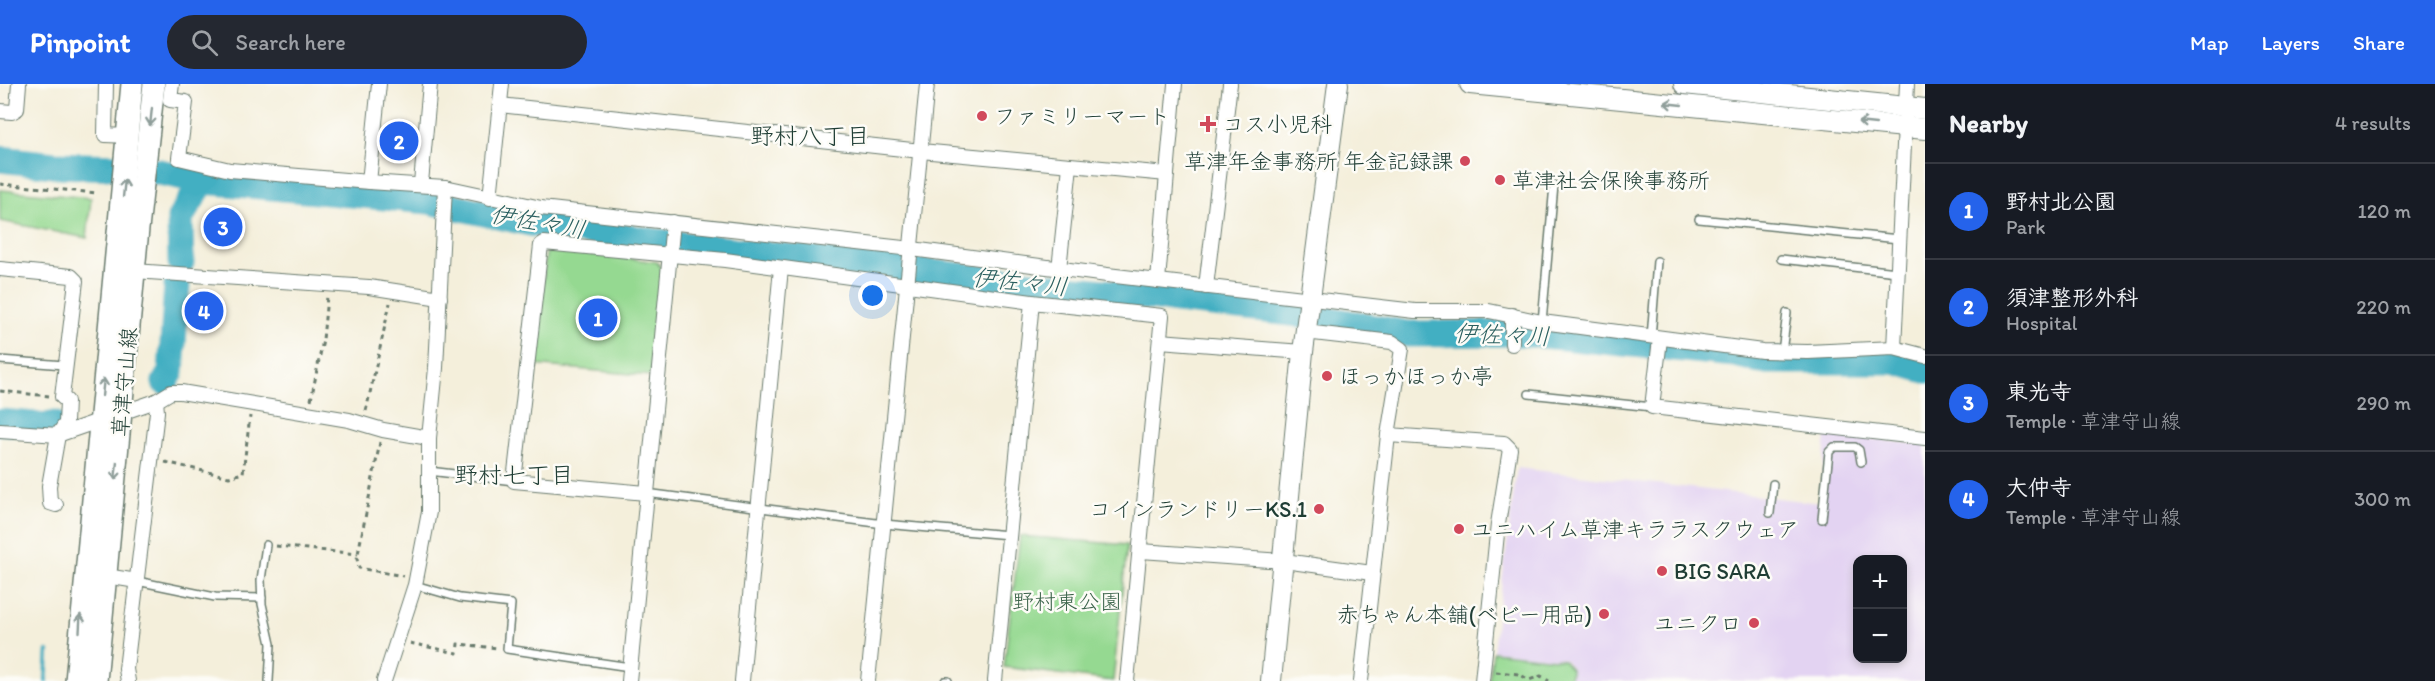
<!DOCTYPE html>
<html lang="en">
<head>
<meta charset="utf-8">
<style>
	:root { --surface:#171b24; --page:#242831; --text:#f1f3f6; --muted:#9ea1a6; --line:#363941; --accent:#2563eb }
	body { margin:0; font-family:Itim,"Klee One",sans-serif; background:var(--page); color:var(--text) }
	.controls { position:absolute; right:18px; bottom:18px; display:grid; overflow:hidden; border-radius:12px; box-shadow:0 3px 9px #0003 }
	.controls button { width:54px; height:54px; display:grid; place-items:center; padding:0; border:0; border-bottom:2px solid var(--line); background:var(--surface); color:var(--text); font:30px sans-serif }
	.you { position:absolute; left:873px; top:212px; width:21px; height:21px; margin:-15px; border:4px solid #fff; border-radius:50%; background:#1a73e8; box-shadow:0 0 0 9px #1a73e833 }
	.badge { display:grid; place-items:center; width:39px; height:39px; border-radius:50%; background:var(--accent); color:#fff; font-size:20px; font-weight:700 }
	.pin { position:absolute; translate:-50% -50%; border:3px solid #fff; box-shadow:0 2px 6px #0006 }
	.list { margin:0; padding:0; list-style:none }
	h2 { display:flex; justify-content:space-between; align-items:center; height:78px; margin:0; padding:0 24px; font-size:26px }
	h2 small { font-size:20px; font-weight:400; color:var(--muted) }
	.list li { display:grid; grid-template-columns:39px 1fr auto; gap:18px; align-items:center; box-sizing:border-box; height:96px; padding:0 24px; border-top:2px solid var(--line) }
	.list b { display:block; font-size:22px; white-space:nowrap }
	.list p { margin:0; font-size:20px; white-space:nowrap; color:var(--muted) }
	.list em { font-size:20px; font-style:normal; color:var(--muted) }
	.icon { flex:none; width:33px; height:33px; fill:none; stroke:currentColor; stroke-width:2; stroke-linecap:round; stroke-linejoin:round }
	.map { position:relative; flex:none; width:1925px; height:597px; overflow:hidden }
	header { display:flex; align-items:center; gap:36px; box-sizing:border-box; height:84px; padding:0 30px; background:var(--accent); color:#fff }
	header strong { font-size:28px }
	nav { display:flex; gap:33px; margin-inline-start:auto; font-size:21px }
	.search { width:420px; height:54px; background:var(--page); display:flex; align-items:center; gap:15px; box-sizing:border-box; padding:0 21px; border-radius:33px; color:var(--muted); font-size:22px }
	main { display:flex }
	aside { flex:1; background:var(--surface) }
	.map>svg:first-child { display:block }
	.built { fill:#e3d3f2; fill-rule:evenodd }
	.green { fill:#95d991; stroke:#5a8b62; stroke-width:1.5 }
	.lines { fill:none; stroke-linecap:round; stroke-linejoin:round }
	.stream { stroke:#43afc2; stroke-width:4.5 }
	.river { stroke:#43afc2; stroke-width:27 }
	.lane-casing { stroke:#6a7b6e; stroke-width:10 }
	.street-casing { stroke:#6a7b6e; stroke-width:16 }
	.secondary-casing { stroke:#6a7b6e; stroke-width:22 }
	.primary-casing { stroke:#6a7b6e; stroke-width:24 }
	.path { stroke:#6a7b6e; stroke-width:3; stroke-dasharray:4.5 4.5; stroke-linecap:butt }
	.lane { stroke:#fff; stroke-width:7 }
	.street { stroke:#fff; stroke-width:14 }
	.secondary { stroke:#fff; stroke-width:20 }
	.primary { stroke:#fff; stroke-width:21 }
	.oneway { stroke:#8f9e9a }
	.poi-dot { fill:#d1495b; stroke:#fdfcf7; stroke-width:2 }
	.labels { text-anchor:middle; stroke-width:5; stroke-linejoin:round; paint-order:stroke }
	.poi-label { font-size:22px; fill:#1f3d34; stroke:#fdfcf7; text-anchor:start }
	.street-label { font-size:22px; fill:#1f3d34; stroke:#fdfcf7 }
	.park-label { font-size:22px; fill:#3c644b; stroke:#fdfcf7 }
	.neighbourhood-label { font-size:24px; fill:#1f3d34; stroke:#fdfcf7 }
	.water-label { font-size:24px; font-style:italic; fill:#2a5f5f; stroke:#fdfcf7 }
</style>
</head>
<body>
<header>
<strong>Pinpoint</strong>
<div class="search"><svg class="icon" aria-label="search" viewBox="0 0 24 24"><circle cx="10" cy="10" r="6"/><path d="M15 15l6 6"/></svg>Search here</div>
<nav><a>Map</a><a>Layers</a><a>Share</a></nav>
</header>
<main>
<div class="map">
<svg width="1925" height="597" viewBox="0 0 1925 597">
	<rect width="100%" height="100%" fill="#fdfcf7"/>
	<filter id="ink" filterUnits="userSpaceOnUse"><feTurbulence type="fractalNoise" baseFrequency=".0167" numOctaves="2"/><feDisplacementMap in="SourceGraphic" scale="12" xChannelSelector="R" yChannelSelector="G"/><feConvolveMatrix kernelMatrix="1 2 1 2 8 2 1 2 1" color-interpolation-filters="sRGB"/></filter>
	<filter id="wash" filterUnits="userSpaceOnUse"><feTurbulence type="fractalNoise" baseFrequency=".008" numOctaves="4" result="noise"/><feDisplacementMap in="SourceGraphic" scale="24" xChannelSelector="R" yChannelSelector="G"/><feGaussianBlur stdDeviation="1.35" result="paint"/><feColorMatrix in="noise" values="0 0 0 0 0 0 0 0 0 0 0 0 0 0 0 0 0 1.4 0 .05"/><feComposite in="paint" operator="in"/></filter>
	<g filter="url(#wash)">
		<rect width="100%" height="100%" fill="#f4efdb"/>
		<path class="built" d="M 1826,350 L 1925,361 L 1925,597 L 1571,597 L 1572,584 L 1564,575 L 1493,567 L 1517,384 L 1820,419 ZM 1858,476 L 1902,476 L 1902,574 L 1858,574 Z"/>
		<g class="green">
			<polygon points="0,106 91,114 87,154 0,137"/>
			<polygon points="553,165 657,178 663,187 652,292 534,281 546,170"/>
			<polygon points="1020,452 1127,461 1113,597 1004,583"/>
			<polygon points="1493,568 1563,576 1571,585 1570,597 1489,597"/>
		</g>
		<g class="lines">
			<polyline class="stream" points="46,597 48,567"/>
			<g class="river">
				<polyline points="0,75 54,81 119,83 159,88 203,97 429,117 535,140 660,158 1300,230 1408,250 1521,249 1735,270 1763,277 1895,277 1925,286"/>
				<polyline points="181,178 180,134 203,97"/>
				<polyline points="165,298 171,288 177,201"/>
				<polyline points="0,338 48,342 54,340"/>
			</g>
		</g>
	</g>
	<g filter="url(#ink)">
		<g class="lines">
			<g class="lane-casing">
				<g id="lane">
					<polyline points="1699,135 1899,155"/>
					<polyline points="1781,175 1897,188"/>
					<polyline points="1542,238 1554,101"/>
					<polyline points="1651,254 1657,177"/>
					<polyline points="1782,268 1787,229"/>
					<polyline points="0,276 64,281"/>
					<polyline points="1529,310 1652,323"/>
					<polyline points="429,387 514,397"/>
					<polyline points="646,409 884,440 1009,451"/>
					<polyline points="1770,429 1773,400"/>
					<polyline points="1822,435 1829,368 1834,363 1855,363 1859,366 1861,378"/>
					<polyline points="266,461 261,496 262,520 271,560 269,597"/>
					<polyline points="137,497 215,513 262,514"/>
					<polyline points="415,501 460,514 511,520 507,565 630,583"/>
					<polyline points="945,597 948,597"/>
				</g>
			</g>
			<g class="street-casing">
				<g id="street">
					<polyline points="106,0 105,51 129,52"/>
					<polyline points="172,0 170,16 186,18 179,74 230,86 369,98"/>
					<polyline points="379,0 369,98 445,103 541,124 912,165 1107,191 1415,227 1489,227 1542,238 1762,267 1808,268 1894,264 1925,272"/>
					<polyline points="500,21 921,67 1167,90 1175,0"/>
					<polyline points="0,27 12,28 17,25 19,0"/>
					<polyline points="421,99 430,0"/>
					<polyline points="490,114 502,0"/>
					<polyline points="0,185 71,192 76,197 62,313 67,317 66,339 58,351 49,402 50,419 56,421"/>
					<polyline points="1059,185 1070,82"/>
					<polyline points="134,187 369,203 440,214"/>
					<polyline points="1158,197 1167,90"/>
					<polyline points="1206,203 1230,0"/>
					<polyline points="1512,231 1512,260"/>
					<polyline points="1305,248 1392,258 1402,265 1388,351 1361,597"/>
					<polyline points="1660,255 1652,323 1925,354"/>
					<polyline points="1160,257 1303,268"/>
					<polyline points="1894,264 1907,0"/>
					<polyline points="0,347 58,351 156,317 171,308 181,308 349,336 383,346 429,354"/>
					<polyline points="1388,351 1504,359 1510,365 1498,440 1482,597"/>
					<polyline points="646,409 514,397 541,161 544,159 725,176 1032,218 1162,232 1127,597"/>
					<polyline points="1141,467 1284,477 1372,489"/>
					<polyline points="106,492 137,497"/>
					<polyline points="128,597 126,585 157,328 156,317"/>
					<polyline points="384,597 415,501 429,428 429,354 436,284 445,103"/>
					<polyline points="629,597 673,138"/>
					<polyline points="742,597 781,184"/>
					<polyline points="868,597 927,0"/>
					<polyline points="995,597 1032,218"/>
				</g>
			</g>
			<g class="secondary-casing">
				<g id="secondary">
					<polyline points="1470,0 1925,45"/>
					<polyline points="1684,0 1925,25"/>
					<polyline points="1271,597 1303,268 1338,0"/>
				</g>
			</g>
			<g class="primary-casing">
				<g id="primary">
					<polyline points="76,597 132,0"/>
					<polyline points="96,597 138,145 154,0"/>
				</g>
			</g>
			<g class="path">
				<polyline points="0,100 97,109"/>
				<polyline points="0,307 49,312"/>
				<polyline points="311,316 323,256 327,212"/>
				<polyline points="366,327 390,219"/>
				<polyline points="380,358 357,475 359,484 403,492"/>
				<polyline points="165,378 229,393 243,389 250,332"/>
				<polyline points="276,462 358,470"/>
				<polyline points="410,559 457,569 458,560 497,564"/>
				<polyline points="1496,588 1519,590 1529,596 1541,592 1549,597"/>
			</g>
			<use href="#lane" class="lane"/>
			<use href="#street" class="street"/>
			<use href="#secondary" class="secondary"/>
			<use href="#primary" class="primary"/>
		</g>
		<defs><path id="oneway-shaft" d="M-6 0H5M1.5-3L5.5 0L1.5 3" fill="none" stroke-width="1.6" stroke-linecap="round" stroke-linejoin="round" transform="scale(1.5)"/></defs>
		<g class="oneway">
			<use href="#oneway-shaft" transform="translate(1673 20) rotate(-174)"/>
			<use href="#oneway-shaft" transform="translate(151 33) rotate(96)"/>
			<use href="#oneway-shaft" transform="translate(1867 39) rotate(-174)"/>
			<use href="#oneway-shaft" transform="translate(124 104) rotate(-84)"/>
			<use href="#oneway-shaft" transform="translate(103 303) rotate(-84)"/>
			<use href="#oneway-shaft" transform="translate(116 387) rotate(96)"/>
			<use href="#oneway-shaft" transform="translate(80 539) rotate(-87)"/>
		</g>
	</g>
	<g class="poi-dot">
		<circle cx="982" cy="32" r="6"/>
		<path d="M1205 31h6v6h6v6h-6v6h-6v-6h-6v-6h6z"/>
		<circle cx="1465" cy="77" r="6"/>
		<circle cx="1500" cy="96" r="6"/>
		<circle cx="1327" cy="292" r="6"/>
		<circle cx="1319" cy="425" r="6"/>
		<circle cx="1459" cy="445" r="6"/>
		<circle cx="1662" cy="487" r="6"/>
		<circle cx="1604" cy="530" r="6"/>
		<circle cx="1754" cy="539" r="6"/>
	</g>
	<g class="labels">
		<g class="poi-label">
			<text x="994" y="40">ファミリーマート</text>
			<text x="1222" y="48">コス小児科</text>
			<text x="1453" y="85" text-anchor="end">草津年金事務所 年金記録課</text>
			<text x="1512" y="104">草津社会保険事務所</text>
			<text x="1339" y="300">ほっかほっか亭</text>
			<text x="1307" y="433" text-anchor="end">コインランドリーKS.1</text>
			<text x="1471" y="453">ユニハイム草津キララスクウェア</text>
			<text x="1674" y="495">BIG SARA</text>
			<text x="1592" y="538" text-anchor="end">赤ちゃん本舗(ベビー用品)</text>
			<text x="1742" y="547" text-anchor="end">ユニクロ</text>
		</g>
		<g class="street-label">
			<text transform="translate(124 298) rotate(-85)" y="8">草津守山線</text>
		</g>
		<g class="park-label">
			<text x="1067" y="525">野村東公園</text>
		</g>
		<g class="neighbourhood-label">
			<text x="810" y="60">野村八丁目</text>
			<text x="514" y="399">野村七丁目</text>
		</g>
		<g class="water-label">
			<text transform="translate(538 138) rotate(10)" y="8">伊佐々川</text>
			<text transform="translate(1020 198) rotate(6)" y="8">伊佐々川</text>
			<text transform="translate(1502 251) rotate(2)" y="8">伊佐々川</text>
		</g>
	</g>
</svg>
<div class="controls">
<button>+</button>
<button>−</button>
</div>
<div class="you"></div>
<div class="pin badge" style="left:598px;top:234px">1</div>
<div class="pin badge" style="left:399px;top:57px">2</div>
<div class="pin badge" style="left:223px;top:143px">3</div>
<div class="pin badge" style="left:204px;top:227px">4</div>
</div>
<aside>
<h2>Nearby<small>4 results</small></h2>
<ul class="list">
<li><span class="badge">1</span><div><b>野村北公園</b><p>Park</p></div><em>120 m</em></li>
<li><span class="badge">2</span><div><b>須津整形外科</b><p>Hospital</p></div><em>220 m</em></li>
<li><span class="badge">3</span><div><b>東光寺</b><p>Temple · 草津守山線</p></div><em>290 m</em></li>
<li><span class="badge">4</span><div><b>大仲寺</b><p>Temple · 草津守山線</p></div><em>300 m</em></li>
</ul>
</aside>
</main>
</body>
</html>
